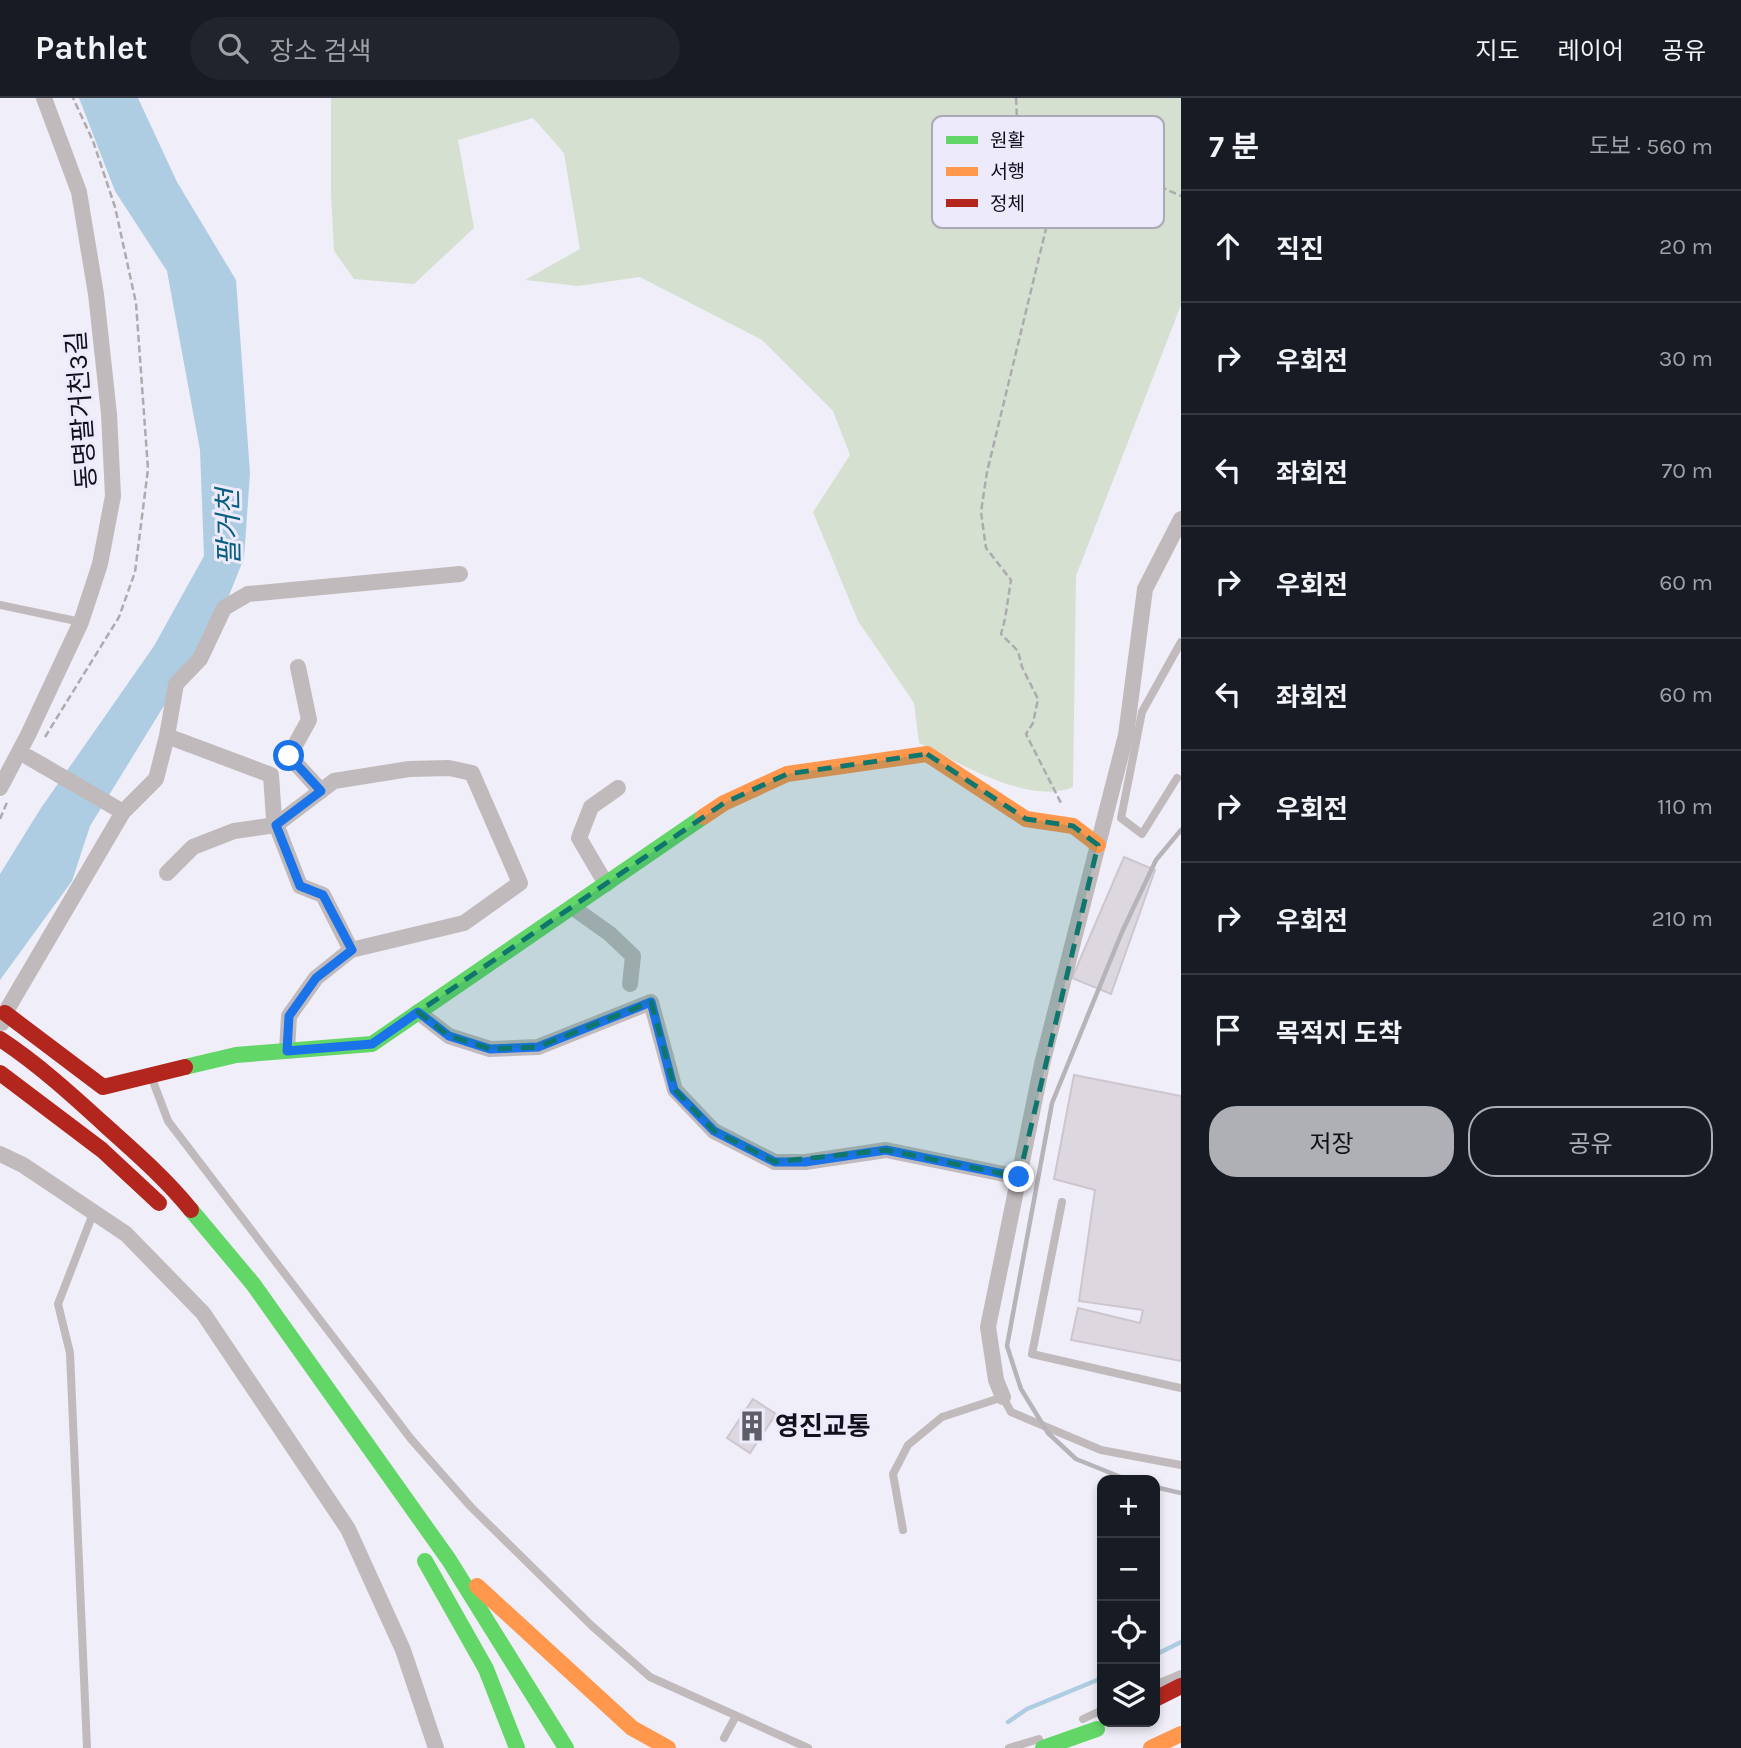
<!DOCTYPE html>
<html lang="ko">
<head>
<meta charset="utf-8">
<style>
	:root { --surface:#171b24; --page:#20242c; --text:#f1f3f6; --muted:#9ea1a6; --line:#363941; --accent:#afb0b6 }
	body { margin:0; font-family:Karla,"Noto Sans KR",sans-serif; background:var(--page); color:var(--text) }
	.controls { position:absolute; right:21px; bottom:21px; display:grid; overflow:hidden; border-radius:14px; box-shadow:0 4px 10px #0003 }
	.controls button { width:63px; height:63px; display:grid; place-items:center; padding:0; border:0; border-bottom:2px solid var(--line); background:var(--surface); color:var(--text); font:35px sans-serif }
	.stop { position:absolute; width:21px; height:21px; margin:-16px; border:5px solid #1a73e8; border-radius:50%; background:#fff }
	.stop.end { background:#1a73e8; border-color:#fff; box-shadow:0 2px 7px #0008 }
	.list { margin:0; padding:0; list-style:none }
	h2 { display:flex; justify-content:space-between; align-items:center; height:91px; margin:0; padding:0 28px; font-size:30px }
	h2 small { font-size:23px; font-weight:400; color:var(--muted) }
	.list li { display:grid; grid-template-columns:46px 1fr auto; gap:21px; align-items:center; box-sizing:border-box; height:112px; padding:0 28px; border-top:2px solid var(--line) }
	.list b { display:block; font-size:26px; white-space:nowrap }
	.list em { font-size:23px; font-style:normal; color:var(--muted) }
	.actions { display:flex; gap:14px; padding:21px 28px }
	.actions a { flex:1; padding:16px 0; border:2px solid var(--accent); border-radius:28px; text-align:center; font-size:24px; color:var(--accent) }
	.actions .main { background:var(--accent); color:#111 }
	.icon { flex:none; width:38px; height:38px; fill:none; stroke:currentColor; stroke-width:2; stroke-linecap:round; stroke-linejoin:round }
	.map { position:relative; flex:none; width:1181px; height:1650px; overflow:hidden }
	header { display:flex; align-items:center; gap:42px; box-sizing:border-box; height:98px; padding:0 35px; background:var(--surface); border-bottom:2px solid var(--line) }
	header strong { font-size:33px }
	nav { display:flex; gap:38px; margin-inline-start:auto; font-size:24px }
	.search { width:490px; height:63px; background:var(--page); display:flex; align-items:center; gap:18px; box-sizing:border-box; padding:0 24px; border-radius:38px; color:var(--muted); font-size:26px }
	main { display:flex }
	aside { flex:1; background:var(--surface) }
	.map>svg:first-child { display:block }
	.green { fill:#d6e0d1 }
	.water { fill:#aecde2 }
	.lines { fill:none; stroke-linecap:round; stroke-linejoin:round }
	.stream { stroke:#aecde2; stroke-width:4.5 }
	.building { fill:#ddd7df; stroke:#cdc6cf; stroke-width:2 }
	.path { stroke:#aeabae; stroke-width:2.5; stroke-dasharray:7 3.5; stroke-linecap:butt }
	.lane { stroke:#c0babc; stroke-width:8 }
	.street { stroke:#c0babc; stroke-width:16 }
	.fast { stroke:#63d668; stroke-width:16 }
	.slow { stroke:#ff974d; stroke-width:16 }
	.jam { stroke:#b3261e; stroke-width:16 }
	.rail { stroke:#b6b3b9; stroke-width:4.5 }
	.street-bridge { stroke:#c0babc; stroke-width:16 }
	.route { stroke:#1a73e8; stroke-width:9 }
	.marked { fill:#0f766e; fill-opacity:0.2; stroke:#0f766e; stroke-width:5; stroke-dasharray:14 9; stroke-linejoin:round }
	.labels { text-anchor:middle; stroke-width:6; stroke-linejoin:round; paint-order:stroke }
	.street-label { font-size:26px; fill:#110f19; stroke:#edeafc }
	.poi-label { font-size:26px; font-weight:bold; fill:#110f19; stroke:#edeafc; text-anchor:start }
	.water-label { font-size:28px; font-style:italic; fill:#085e80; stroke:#edeafc }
	.key { fill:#edeafc; stroke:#aba8b8; stroke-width:2 }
	.key-label { font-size:19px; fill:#110f19 }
</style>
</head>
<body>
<header>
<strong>Pathlet</strong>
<div class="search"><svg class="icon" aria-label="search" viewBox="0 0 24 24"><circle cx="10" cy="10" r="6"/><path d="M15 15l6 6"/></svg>장소 검색</div>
<nav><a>지도</a><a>레이어</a><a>공유</a></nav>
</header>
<main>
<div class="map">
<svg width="1181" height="1650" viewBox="0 0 1181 1650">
	<rect width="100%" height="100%" fill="#f0eef8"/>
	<path class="green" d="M 331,0 L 1181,0 L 1181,207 L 1076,478 L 1073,689 C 1029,708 960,665 919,645 L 914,605 L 858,523 L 813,414 L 850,357 L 833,313 L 762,242 L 640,179 L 578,188 L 525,182 L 580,151 L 564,55 L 533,20 L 458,42 L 474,130 L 414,186 L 354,181 L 334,153 L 331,95 Z"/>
	<polygon class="water" points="79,0 138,0 177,84 236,182 250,375 244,460 224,510 90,728 72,783 0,882 0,776 41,710 154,548 204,458 200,352 167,173 115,93"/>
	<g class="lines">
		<g class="stream">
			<polyline points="1155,1557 1181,1544"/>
			<polyline points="1008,1624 1027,1611 1102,1580"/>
		</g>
	</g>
	<g class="building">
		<polygon points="1124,759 1155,772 1111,896 1072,880"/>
		<polygon points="1074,977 1181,998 1181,1263 1071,1242 1078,1210 1140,1225 1143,1212 1079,1203 1095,1092 1054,1081"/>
		<polygon points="753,1301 776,1316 750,1355 727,1340"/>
	</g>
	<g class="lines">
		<g class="path">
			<polyline points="1016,0 1018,39 1024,66 1050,77 1052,106 987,374 981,414 986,450 1011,482 1005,521 1001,536 1018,553 1022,569 1038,601 1033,625 1026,636 1062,707"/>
			<path d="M 1050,77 C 1075,50 1116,53 1147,72 C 1152,75 1153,80 1157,85 C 1163,91 1173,94 1181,98"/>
			<polyline points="45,639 119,519 135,474 148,371 136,205 115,109 93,43 73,0"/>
			<polyline points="0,721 8,702"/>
		</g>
		<g class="lane">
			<polyline points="0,507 81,524"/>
			<polyline points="1177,680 1142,736 1121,720 1142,614 1181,544"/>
			<polyline points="151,978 168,1023 411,1341 471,1409 592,1528 650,1579 808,1650"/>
			<polyline points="1062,1104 1032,1256 1181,1290"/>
			<polyline points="903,1432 893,1376 908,1347 942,1319 1003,1299 1011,1314 1101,1352 1181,1367"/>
			<polyline points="1155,1587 1181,1576"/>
			<polyline points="1083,1621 1102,1612"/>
			<polyline points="724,1640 736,1618"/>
			<polyline points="87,1650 70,1255 58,1206 94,1113"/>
			<polyline points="1009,1650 1039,1641"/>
		</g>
		<g class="street">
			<polyline points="298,569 309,622 289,658 321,693"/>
			<polyline points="167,638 271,677 274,721 300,788 323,797 351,852 316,880 289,918 287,953"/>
			<polyline points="0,690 28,637 81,524 100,466 113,398 109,316 96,196 79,94 44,0"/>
			<polyline points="123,714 156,681 167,638 176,586 200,561 224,510 248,496 460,476"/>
			<polyline points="167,775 193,749 234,733 276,727 334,683 409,671 449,670 472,675 520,785 464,825 351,852"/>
			<polyline points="606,786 579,740 591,709 618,690"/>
			<polyline points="572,809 610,836 633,858 630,886"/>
			<polyline points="418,914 449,938 490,951 538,949 651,904 675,992 714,1033 775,1064 805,1064 886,1052 1019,1079"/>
			<polyline points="2,925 5,915 123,714 42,667"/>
			<polyline points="0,1056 23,1067 126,1136 203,1215 348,1431 403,1552 436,1650"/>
			<polyline points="1003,1299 996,1282 988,1229 1042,966 1126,637 1145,491 1181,421"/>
		</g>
		<g class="fast">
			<polyline points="185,969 236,957 372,946 703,719"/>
			<polyline points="191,1112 253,1186 449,1462 566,1650"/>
			<polyline points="425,1463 486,1571 517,1650"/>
			<polyline points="1043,1650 1097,1631"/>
		</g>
		<g class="slow">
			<polyline points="703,719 724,705 787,676 927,656 1026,721 1073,728 1098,747"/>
			<polyline points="477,1488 632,1630 668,1650"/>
			<polyline points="1151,1650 1181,1636"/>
		</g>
		<g class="jam">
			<polyline points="5,915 103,989 185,969"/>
			<path d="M 0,941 C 38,966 72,997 106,1028 C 136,1055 166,1081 191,1112"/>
			<polyline points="0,975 102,1052 159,1105"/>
			<polyline points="1155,1601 1181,1588"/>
		</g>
		<g class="rail">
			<polyline points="1128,1382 1076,1361 1048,1335 1021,1291 1007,1248 1052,1005 1122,834 1156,762 1181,732"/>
			<polyline points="1155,1389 1181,1395"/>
		</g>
		<polyline class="street-bridge" points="28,659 42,667"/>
	</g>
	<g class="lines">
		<polyline class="route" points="289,658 321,693 276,727 300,788 323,797 352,852 316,880 289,918 287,953 372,946 418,914 449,938 490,951 538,949 651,904 674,992 714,1033 775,1064 805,1064 886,1052 1019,1079"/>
	</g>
	<path class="marked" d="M 927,656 L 1026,721 L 1073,728 L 1098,747 L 1019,1079 L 886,1052 L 775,1064 L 714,1033 L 675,992 L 651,904 L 538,949 L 490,951 L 449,938 L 418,914 L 724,705 L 787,676 Z"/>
	<defs>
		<g id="building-bare" transform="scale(2.415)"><path d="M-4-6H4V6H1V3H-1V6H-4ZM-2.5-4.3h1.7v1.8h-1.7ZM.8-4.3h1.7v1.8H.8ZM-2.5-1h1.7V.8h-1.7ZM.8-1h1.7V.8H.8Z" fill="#5f5d67" stroke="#edeafc" stroke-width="2.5" paint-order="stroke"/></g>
	</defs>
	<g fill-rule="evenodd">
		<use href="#building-bare" x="752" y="1328"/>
	</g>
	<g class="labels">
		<g class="street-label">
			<text transform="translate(81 312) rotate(-94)" y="9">동명팔거천3길</text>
		</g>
		<g class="poi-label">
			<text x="775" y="1337">영진교통</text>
		</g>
		<g class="water-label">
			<text transform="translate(228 429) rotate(-91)" y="10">팔거천</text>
		</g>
	</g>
	<rect x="932" y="18" width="232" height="112" rx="10" class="key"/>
	<rect x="946" y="38" width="32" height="8" fill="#63d668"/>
	<rect x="946" y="69" width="32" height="9" fill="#ff974d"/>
	<rect x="946" y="101" width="32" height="8" fill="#b3261e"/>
	<g class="key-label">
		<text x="990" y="49">원활</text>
		<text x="990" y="80">서행</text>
		<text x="990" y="112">정체</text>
	</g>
</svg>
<div class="controls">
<button>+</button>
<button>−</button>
<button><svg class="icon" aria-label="locate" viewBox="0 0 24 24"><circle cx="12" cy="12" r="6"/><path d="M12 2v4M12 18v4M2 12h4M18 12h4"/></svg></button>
<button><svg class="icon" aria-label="layers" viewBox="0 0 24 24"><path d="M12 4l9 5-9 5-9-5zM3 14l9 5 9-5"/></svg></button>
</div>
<div class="stop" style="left:289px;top:658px"></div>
<div class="stop end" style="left:1019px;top:1079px"></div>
</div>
<aside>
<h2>7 분<small>도보 · 560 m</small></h2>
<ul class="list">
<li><svg class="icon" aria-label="ahead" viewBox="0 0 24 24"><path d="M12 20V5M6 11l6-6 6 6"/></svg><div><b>직진</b></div><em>20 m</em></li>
<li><svg class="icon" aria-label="right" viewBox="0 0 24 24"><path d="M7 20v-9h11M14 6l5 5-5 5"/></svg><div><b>우회전</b></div><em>30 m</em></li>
<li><svg class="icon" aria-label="left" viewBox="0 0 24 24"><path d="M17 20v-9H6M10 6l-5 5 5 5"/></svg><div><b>좌회전</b></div><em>70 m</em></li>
<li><svg class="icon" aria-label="right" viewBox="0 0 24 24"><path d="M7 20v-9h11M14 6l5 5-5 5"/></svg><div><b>우회전</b></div><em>60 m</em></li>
<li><svg class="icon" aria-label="left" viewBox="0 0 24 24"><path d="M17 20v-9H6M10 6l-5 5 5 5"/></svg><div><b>좌회전</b></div><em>60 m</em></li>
<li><svg class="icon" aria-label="right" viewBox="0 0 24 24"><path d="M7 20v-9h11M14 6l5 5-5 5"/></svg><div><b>우회전</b></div><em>110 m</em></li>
<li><svg class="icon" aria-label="right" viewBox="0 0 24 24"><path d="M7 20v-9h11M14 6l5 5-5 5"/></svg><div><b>우회전</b></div><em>210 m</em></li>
<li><svg class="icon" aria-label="arrive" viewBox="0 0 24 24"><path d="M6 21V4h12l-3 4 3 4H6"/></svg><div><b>목적지 도착</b></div></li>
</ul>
<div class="actions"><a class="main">저장</a><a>공유</a></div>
</aside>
</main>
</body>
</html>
